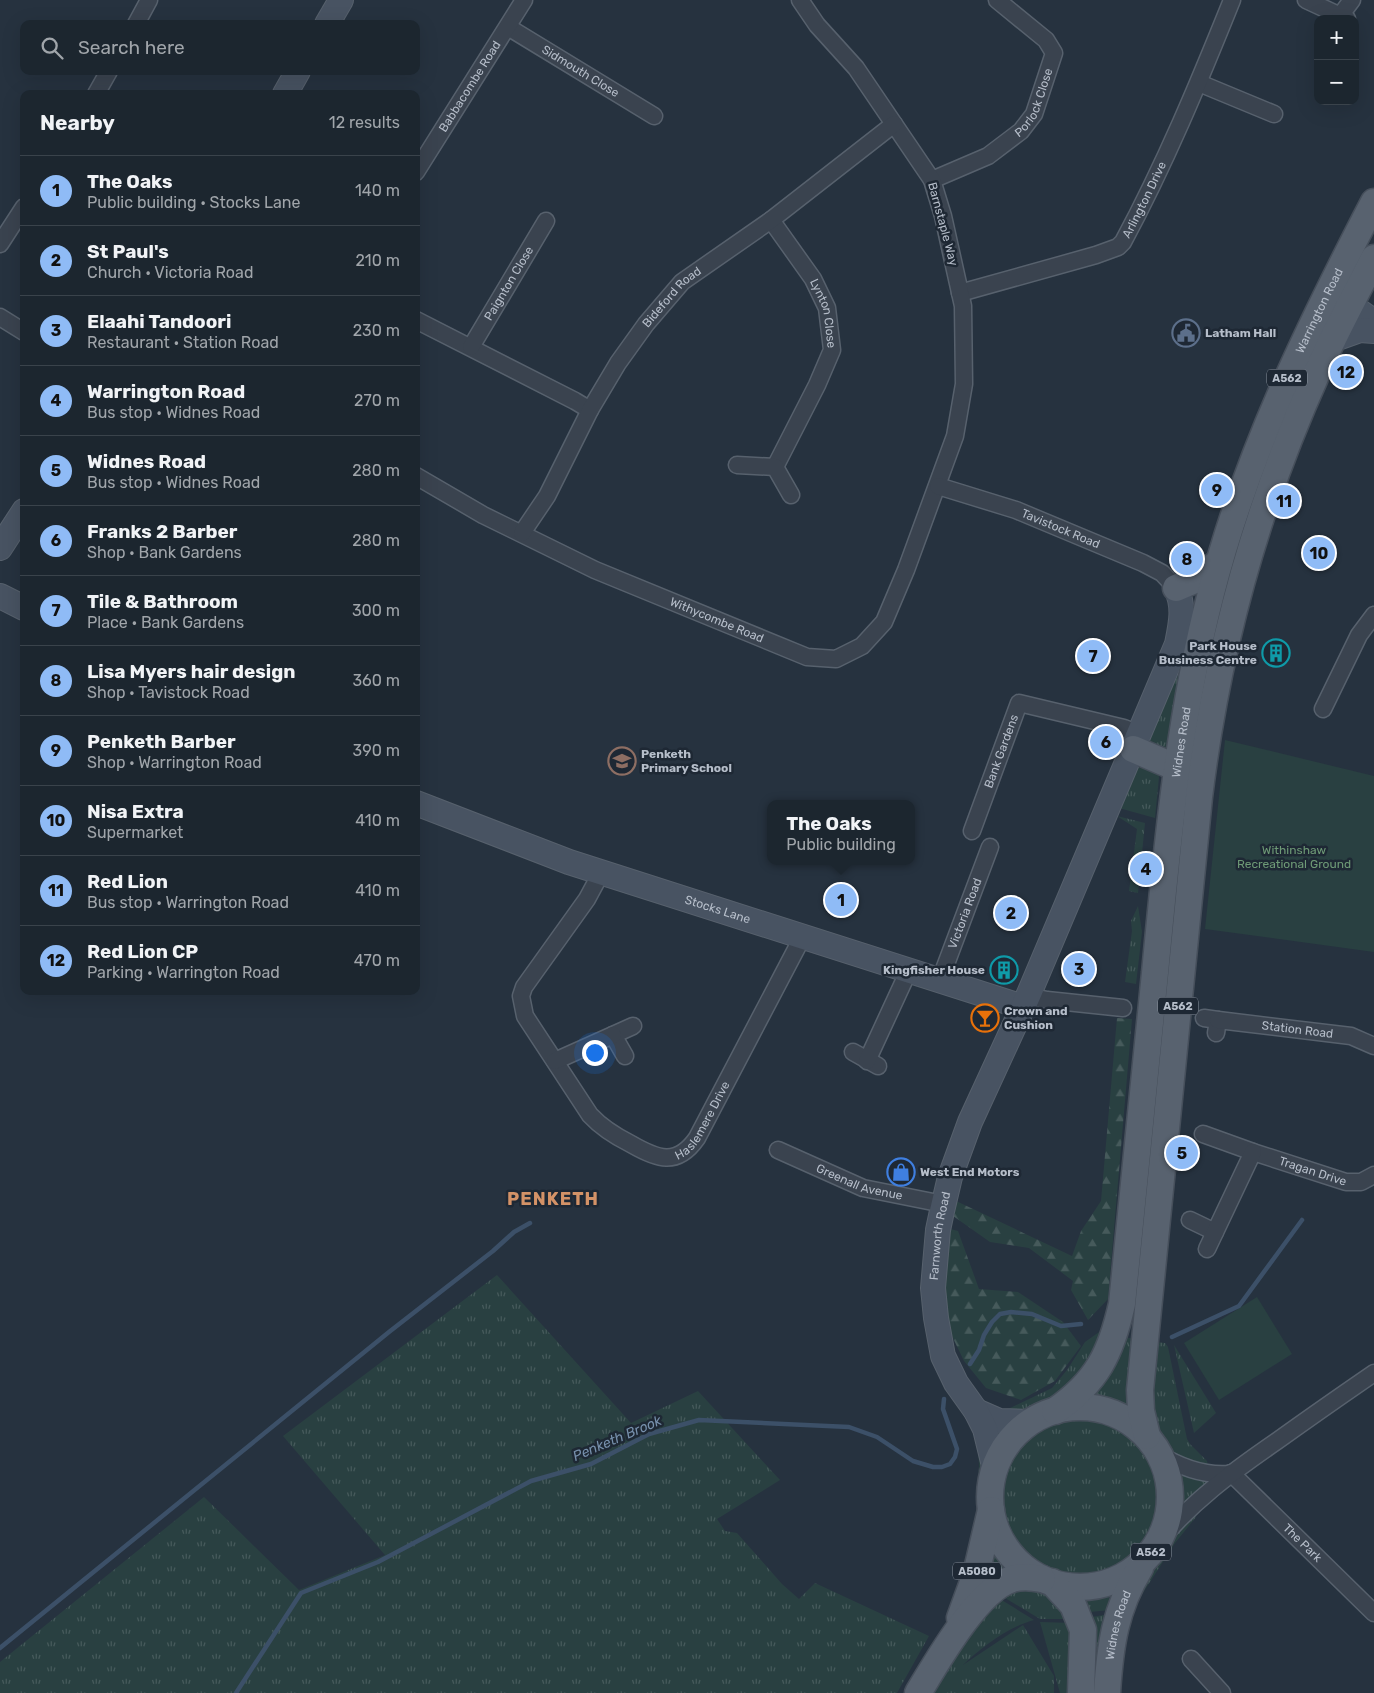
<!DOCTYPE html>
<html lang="en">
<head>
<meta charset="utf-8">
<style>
	:root { --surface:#1c262f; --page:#29323b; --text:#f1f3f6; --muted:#a0a5aa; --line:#3a434b; --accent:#8fbbf6 }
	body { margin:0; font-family:Rubik,sans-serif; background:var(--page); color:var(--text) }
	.controls { position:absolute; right:15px; top:15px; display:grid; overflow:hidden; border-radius:10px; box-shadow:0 5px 20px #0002 }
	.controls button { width:45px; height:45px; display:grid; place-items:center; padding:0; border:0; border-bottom:1px solid var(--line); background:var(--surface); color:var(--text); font:25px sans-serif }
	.you { position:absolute; left:594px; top:1052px; width:18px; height:18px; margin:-12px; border:4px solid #fff; border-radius:50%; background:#1a73e8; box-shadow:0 0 0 8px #1a73e833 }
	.badge { display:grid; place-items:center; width:32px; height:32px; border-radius:50%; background:var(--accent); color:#111; font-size:16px; font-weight:700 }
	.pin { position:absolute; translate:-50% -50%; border:2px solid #fff; box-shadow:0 1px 5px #0006 }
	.popup { position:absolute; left:767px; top:800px; width:148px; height:65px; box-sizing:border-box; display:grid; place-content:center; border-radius:10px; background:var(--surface); filter:drop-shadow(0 1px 4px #0005); font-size:16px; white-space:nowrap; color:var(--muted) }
	.popup b { font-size:19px; color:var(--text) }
	.popup::after { content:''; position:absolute; left:50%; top:100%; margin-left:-10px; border:10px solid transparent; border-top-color:var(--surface) }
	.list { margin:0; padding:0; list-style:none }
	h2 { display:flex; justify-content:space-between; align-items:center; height:65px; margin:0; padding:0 20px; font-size:21px }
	h2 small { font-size:16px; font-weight:400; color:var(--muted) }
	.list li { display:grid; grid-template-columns:32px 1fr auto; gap:15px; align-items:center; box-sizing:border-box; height:70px; padding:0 20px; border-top:1px solid var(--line) }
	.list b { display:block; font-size:19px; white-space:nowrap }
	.list p { margin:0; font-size:16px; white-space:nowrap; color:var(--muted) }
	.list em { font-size:16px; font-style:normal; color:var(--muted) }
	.icon { flex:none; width:28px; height:28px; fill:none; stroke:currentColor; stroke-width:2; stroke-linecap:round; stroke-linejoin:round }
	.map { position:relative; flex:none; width:1374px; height:1693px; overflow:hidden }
	.search { position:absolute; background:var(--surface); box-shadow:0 5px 20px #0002; left:20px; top:20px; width:400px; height:55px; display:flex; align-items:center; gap:12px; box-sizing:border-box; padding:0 18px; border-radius:10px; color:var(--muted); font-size:19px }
	.panel { position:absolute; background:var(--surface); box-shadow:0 5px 20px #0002; left:20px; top:90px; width:400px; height:905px; border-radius:10px }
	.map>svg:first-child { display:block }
	.grass { fill:url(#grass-tufts) }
	.forest { fill:url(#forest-firs) }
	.green { fill:#294041 }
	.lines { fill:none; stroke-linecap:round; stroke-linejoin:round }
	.stream { stroke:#3c5068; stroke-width:4.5 }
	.street-casing { stroke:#57616d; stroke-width:19 }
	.secondary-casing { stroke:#57616d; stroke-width:26 }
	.primary-casing { stroke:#464f5b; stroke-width:29 }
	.street { stroke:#3a434f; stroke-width:16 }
	.secondary { stroke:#485362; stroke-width:24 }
	.primary { stroke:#58626f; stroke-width:26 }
	.labels { text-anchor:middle; stroke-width:5; stroke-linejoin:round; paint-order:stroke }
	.shield { fill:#1e2834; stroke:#88919d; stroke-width:1 }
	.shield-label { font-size:11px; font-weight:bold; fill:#b6beca }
	.street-label { font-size:12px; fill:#b6beca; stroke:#1e2834 }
	.poi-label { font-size:12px; font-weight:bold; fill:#b6beca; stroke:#1e2834; text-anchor:start }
	.park-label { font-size:12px; fill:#6e9a76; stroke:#1e2834 }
	.water-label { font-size:14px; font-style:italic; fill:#7790ac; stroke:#1e2834 }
	.district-label { font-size:18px; font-weight:bold; letter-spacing:1px; fill:#d39267; stroke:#1e2834 }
</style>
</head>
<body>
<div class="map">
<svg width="1374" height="1693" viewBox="0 0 1374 1693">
	<defs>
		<pattern id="grass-tufts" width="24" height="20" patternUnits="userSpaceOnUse" patternTransform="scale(1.25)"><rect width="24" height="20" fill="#294041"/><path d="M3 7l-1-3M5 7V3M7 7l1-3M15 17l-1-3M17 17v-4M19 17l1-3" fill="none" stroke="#465a5b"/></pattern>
		<pattern id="forest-firs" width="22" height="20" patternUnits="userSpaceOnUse" patternTransform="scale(1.25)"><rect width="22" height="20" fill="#294041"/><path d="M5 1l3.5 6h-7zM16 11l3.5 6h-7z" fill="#465a5b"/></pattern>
	</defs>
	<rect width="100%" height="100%" fill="#26323f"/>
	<g class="grass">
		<path d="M 1185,655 C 1181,678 1176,736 1163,752 L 1150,745 L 1148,741 Z"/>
		<polygon points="1141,765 1158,774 1159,777 1155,818 1119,808 1136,769"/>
		<polygon points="1117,816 1145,823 1138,893 1129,891 1137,829"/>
		<polygon points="1138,906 1142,932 1136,984 1125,982 1132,931 1131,921"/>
		<polygon points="497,1275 631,1423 698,1391 780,1480 717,1519 725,1531 737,1533 782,1584 799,1599 815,1583 929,1636 897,1693 0,1693 0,1662 204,1497 299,1590 385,1555 283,1436"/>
		<polygon points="1102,1330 1101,1346 1057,1399 1021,1415 1003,1414 1010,1408 1052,1388 1067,1370 1085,1342"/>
		<polygon points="1122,1336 1137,1340 1131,1409 1092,1394"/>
		<polygon points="1154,1342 1165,1343 1168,1347 1187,1439 1190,1444 1207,1461 1208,1466 1192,1463 1169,1451 1159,1436 1148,1404"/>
		<polygon points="1174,1345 1216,1413 1194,1433"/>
		<path d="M 1085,1416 C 1096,1417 1108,1418 1118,1423 C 1183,1458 1165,1579 1082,1579 C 977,1578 973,1420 1085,1416 Z"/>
		<polygon points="978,1446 984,1473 981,1501 977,1500 979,1465"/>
		<polygon points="1180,1475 1208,1479 1209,1484 1179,1510 1176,1509 1175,1478"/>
		<polygon points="1194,1515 1196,1517 1175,1543 1139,1599 1152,1570 1184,1525"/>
		<polygon points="994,1547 1007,1568 987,1579"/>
		<polygon points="1040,1589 1059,1602 1065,1619 1040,1619 1005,1598 1005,1591"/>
		<polygon points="1109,1596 1110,1600 1113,1601 1111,1610 1089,1612 1078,1598"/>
		<path d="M 1000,1599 L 1034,1620 C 1008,1627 982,1647 963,1665 L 1023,1625 L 1054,1676 L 1054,1693 L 934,1693 L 937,1689 L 932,1686 L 958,1646 Z"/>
		<polygon points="1110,1614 1099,1693 1089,1693 1086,1618"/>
		<polygon points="1040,1622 1072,1623 1073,1693 1060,1693"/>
	</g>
	<g class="forest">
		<polygon points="1117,1018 1132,1019 1108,1299 1088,1320 1071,1290 1073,1281 1029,1248 990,1242 946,1211 954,1200 1072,1256 1081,1231 1101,1201"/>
		<polygon points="943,1227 958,1231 979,1289 1018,1292 1063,1322 1081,1346 1055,1381 1021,1400 986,1388 964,1361 952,1336 937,1284"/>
	</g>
	<g class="green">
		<polygon points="1225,740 1374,776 1374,952 1205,929"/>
		<polygon points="1257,1297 1292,1354 1219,1400 1184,1343"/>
	</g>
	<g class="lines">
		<g class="stream">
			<polyline points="1172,1337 1239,1306 1302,1220"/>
			<polyline points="970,1364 979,1350 984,1335 992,1322 1000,1314 1011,1312 1032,1314 1061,1326 1081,1324"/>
			<polyline points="0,1648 389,1332 493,1251 514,1232 530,1223"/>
			<polyline points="236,1693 301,1593 378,1562 531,1481 591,1464 649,1434 699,1420 849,1427 877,1437 913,1461 933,1467 942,1467 950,1464 955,1457 957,1449 943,1409 944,1399"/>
		</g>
		<g class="street-casing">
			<g id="street">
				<polyline points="1306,0 1347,19"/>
				<polyline points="1340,16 1352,0"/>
				<polyline points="136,24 149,0"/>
				<path id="s1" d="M 508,27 L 654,116"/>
				<polyline points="1199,83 1274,114"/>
				<polyline points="96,94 109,71"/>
				<path id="s2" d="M 416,172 L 524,0"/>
				<path id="s3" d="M 932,180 L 988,156 L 1021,131 L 1034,114 L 1054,53 L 1046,40 L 997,0"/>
				<path id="s4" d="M 771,220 L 813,279 L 827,308 L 832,350 L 817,385 L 775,467"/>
				<polyline points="0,244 24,207"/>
				<path id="s5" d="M 960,293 L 1096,255 L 1118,247 L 1123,242 C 1165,164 1199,82 1232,0"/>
				<polyline points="0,317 24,332"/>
				<polyline points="416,320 575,401 590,410"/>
				<path id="s6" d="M 471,347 L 546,221"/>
				<polyline points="737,465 775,467 791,495"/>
				<path id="s7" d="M 416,476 L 483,515 L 595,570 L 807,657 L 836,659 L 862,646 L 884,622 L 906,570 L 955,436 L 964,384 L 963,306 L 943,216 L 932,180 L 856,68 L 817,25 L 800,0"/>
				<path id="s8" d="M 938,486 L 1016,510 L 1143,563 L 1162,573 L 1176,588"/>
				<path id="s9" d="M 522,533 L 547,496 L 590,410 L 618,363 L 646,324 L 682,282 L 771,220 L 894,124"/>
				<polyline points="1323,709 1359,635 1374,615"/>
				<path id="s10" d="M 972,831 L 1019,703 L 1124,728 L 1139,734"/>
				<path id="s11" d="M 601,873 L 587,899 L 524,987 L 521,996 L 525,1016 L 590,1115 C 602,1128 615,1136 631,1144 C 657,1159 677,1167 697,1138 L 803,936"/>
				<path id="s12" d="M 940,980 L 990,847"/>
				<polyline points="1028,996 1047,1000 1123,1008"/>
				<polyline points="1204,1018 1218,1020 1216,1033"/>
				<path id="s13" d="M 1218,1020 L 1351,1036 L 1374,1046"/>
				<polyline points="853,1052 878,1066"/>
				<polyline points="625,1056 613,1035 633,1026"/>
				<polyline points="555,1061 613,1035"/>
				<polyline points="867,1061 909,970"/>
				<path id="s14" d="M 1203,1134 L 1253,1152 L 1346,1182 L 1361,1182 L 1374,1175"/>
				<path id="s15" d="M 778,1150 L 863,1188 L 943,1204"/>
				<polyline points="1190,1220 1215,1232"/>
				<polyline points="1207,1249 1253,1152"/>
				<path d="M 1157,1453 C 1178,1466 1203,1476 1229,1474"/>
				<path id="s16" d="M 1231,1473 L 1374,1613"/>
				<path d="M 1156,1545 C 1191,1502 1232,1472 1277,1441 C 1309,1418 1342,1395 1374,1373"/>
				<polyline points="1191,1659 1222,1693"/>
			</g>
		</g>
		<g class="secondary-casing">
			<g id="secondary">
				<polyline points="327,24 341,0"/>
				<polyline points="285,94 298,71"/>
				<path d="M 1330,308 C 1348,303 1362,310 1374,324"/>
				<polyline points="1332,340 1360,330 1374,331"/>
				<polyline points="0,548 24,511"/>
				<polyline points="0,596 24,608"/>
				<path id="s17" d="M 416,803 L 569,862 L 1023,1007"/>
				<polyline points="976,1411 999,1421 1031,1422"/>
				<path id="s18" d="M 995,1470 L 985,1429 L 976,1411 L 956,1383 L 943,1356 L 936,1318 L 933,1288 L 938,1230 L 942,1211 L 950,1177 L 970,1122 L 1028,996 L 1177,644 C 1181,624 1185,607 1176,588"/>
			</g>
		</g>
		<g class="primary-casing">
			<g id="primary">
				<polyline points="1176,588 1197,579 1219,562"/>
				<polyline points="1133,749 1177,768"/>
				<circle cx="1080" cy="1497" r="90"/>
				<path id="s19" d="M 1055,1411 C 1097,1382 1111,1353 1122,1304 C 1133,1193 1144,1083 1155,973 C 1167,845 1179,717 1211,593 C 1246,455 1309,327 1374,202"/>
				<path d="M 1147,1436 L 1141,1411 L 1140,1390 L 1199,797 C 1217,650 1256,508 1317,373 C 1334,334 1355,296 1374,258"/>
				<polyline points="1052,1582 1073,1605 1083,1630 1081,1693"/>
				<polyline points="960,1618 976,1574 991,1510"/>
				<path d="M 918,1693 C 937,1662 977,1590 1012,1579 C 1022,1576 1032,1577 1042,1579"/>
				<path id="s20" d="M 1107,1693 C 1110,1646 1115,1609 1140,1568"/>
			</g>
		</g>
		<use href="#street" class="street"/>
		<use href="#secondary" class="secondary"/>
		<use href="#primary" class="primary"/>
	</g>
	<defs>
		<g id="civic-ring" transform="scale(1.4375)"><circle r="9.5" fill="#1e2834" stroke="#5c6f8a" stroke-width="1.5"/><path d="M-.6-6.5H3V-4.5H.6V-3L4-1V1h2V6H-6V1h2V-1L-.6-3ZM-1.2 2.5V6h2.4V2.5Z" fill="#5c6f8a"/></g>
		<g id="building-ring" transform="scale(1.4375)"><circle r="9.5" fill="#1e2834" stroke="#0f9aa8" stroke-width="1.5"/><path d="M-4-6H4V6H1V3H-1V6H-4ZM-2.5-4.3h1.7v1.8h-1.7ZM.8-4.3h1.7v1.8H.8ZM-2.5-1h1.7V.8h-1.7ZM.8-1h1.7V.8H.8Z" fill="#0f9aa8"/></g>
		<g id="school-ring" transform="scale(1.4375)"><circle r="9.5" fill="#1e2834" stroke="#8d6e63" stroke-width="1.5"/><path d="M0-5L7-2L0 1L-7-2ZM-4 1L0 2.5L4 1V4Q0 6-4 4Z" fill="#8d6e63"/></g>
		<g id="bar-ring" transform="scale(1.4375)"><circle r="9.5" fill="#1e2834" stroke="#e8710a" stroke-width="1.5"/><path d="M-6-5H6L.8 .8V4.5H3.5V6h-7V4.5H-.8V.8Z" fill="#e8710a"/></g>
		<g id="shop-ring" transform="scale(1.4375)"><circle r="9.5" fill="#1e2834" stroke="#3f7fe0" stroke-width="1.5"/><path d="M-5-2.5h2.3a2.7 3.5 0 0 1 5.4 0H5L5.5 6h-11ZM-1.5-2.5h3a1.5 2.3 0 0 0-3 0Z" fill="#3f7fe0"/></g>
	</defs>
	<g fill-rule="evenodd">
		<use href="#civic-ring" x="1186" y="333"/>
		<use href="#building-ring" x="1276" y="653"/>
		<use href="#school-ring" x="622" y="761"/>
		<use href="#building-ring" x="1004" y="970"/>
		<use href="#bar-ring" x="985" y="1018"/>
		<use href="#shop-ring" x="901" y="1172"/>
	</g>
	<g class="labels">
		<g class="shield">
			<rect x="1267" y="369.5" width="40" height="17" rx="4"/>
			<rect x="1158" y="997.5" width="40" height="17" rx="4"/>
			<rect x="1131" y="1543.5" width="40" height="17" rx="4"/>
			<rect x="953" y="1562.5" width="48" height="17" rx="4"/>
		</g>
		<g class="shield-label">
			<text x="1287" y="382">A562</text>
			<text x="1178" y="1010">A562</text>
			<text x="1151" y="1556">A562</text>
			<text x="977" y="1575">A5080</text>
		</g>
		<g class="street-label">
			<text dy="4" stroke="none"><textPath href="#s1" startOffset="85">Sidmouth Close</textPath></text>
			<text dy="4" stroke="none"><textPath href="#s2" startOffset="101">Babbacombe Road</textPath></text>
			<text dy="4" stroke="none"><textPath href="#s3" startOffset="134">Porlock Close</textPath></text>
			<text dy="4" stroke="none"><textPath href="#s5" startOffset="219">Arlington Drive</textPath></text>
			<text transform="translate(943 224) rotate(75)" y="4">Barnstaple Way</text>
			<text dy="4" stroke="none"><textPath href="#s6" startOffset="74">Paignton Close</textPath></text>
			<text dy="4" stroke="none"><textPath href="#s9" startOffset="281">Bideford Road</textPath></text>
			<text dy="4" stroke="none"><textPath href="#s19" startOffset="1150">Warrington Road</textPath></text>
			<text dy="4" stroke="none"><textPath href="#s4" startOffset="109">Lynton Close</textPath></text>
			<text dy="4" stroke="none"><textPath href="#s8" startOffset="130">Tavistock Road</textPath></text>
			<text dy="4" stroke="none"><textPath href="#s7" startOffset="334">Withycombe Road</textPath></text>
			<text dy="4" stroke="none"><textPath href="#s19" startOffset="695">Widnes Road</textPath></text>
			<text dy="4" stroke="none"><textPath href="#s10" startOffset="85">Bank Gardens</textPath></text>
			<text dy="4" stroke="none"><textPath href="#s17" startOffset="320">Stocks Lane</textPath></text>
			<text dy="4" stroke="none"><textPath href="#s12" startOffset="71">Victoria Road</textPath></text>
			<text dy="4" stroke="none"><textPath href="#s13" startOffset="80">Station Road</textPath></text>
			<text dy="4" stroke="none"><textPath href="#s11" startOffset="430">Haslemere Drive</textPath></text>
			<text dy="4" stroke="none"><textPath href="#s14" startOffset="116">Tragan Drive</textPath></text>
			<text dy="4" stroke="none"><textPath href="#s15" startOffset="88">Greenall Avenue</textPath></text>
			<text dy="4" stroke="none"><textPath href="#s18" startOffset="248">Farnworth Road</textPath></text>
			<text dy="4" stroke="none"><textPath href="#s16" startOffset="100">The Park</textPath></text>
			<text dy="4" stroke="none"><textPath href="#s20" startOffset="69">Widnes Road</textPath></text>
		</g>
		<g class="poi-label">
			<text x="1205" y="337">Latham Hall</text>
			<text x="1257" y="650" text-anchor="end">Park House<tspan x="1257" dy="14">Business Centre</tspan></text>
			<text x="641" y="758">Penketh<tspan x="641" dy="14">Primary School</tspan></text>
			<text x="985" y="974" text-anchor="end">Kingfisher House</text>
			<text x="1004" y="1015">Crown and<tspan x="1004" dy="14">Cushion</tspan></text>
			<text x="920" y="1176">West End Motors</text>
		</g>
		<g class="park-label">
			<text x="1294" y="854">Withinshaw<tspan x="1294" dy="14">Recreational Ground</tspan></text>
		</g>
		<g class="water-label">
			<text transform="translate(617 1438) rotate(-23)" y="5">Penketh Brook</text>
		</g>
		<g class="district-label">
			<text x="553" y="1205">PENKETH</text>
		</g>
	</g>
</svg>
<div class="controls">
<button>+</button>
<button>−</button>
</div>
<div class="you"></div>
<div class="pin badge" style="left:841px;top:900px">1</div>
<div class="popup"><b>The Oaks</b>Public building</div>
<div class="pin badge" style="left:1011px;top:913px">2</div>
<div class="pin badge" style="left:1079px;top:969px">3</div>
<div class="pin badge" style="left:1146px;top:869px">4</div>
<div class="pin badge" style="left:1182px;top:1153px">5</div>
<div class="pin badge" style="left:1106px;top:742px">6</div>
<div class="pin badge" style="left:1093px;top:656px">7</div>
<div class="pin badge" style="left:1187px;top:559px">8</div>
<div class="pin badge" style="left:1217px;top:490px">9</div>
<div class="pin badge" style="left:1319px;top:553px">10</div>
<div class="pin badge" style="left:1284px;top:501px">11</div>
<div class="pin badge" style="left:1346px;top:372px">12</div>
<div class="search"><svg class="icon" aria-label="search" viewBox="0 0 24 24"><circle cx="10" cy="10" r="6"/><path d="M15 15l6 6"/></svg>Search here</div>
<section class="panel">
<h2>Nearby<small>12 results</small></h2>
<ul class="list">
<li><span class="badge">1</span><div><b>The Oaks</b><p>Public building · Stocks Lane</p></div><em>140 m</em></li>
<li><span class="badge">2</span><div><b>St Paul's</b><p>Church · Victoria Road</p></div><em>210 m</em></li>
<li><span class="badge">3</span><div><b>Elaahi Tandoori</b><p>Restaurant · Station Road</p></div><em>230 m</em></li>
<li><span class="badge">4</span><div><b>Warrington Road</b><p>Bus stop · Widnes Road</p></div><em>270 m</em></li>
<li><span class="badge">5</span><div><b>Widnes Road</b><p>Bus stop · Widnes Road</p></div><em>280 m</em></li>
<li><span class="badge">6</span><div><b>Franks 2 Barber</b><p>Shop · Bank Gardens</p></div><em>280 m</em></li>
<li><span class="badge">7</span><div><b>Tile &amp; Bathroom</b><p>Place · Bank Gardens</p></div><em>300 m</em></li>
<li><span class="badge">8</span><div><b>Lisa Myers hair design</b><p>Shop · Tavistock Road</p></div><em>360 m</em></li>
<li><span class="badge">9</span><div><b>Penketh Barber</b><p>Shop · Warrington Road</p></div><em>390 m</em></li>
<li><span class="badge">10</span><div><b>Nisa Extra</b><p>Supermarket</p></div><em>410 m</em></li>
<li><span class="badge">11</span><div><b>Red Lion</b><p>Bus stop · Warrington Road</p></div><em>410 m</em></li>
<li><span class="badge">12</span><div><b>Red Lion CP</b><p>Parking · Warrington Road</p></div><em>470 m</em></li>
</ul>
</section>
</div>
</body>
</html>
